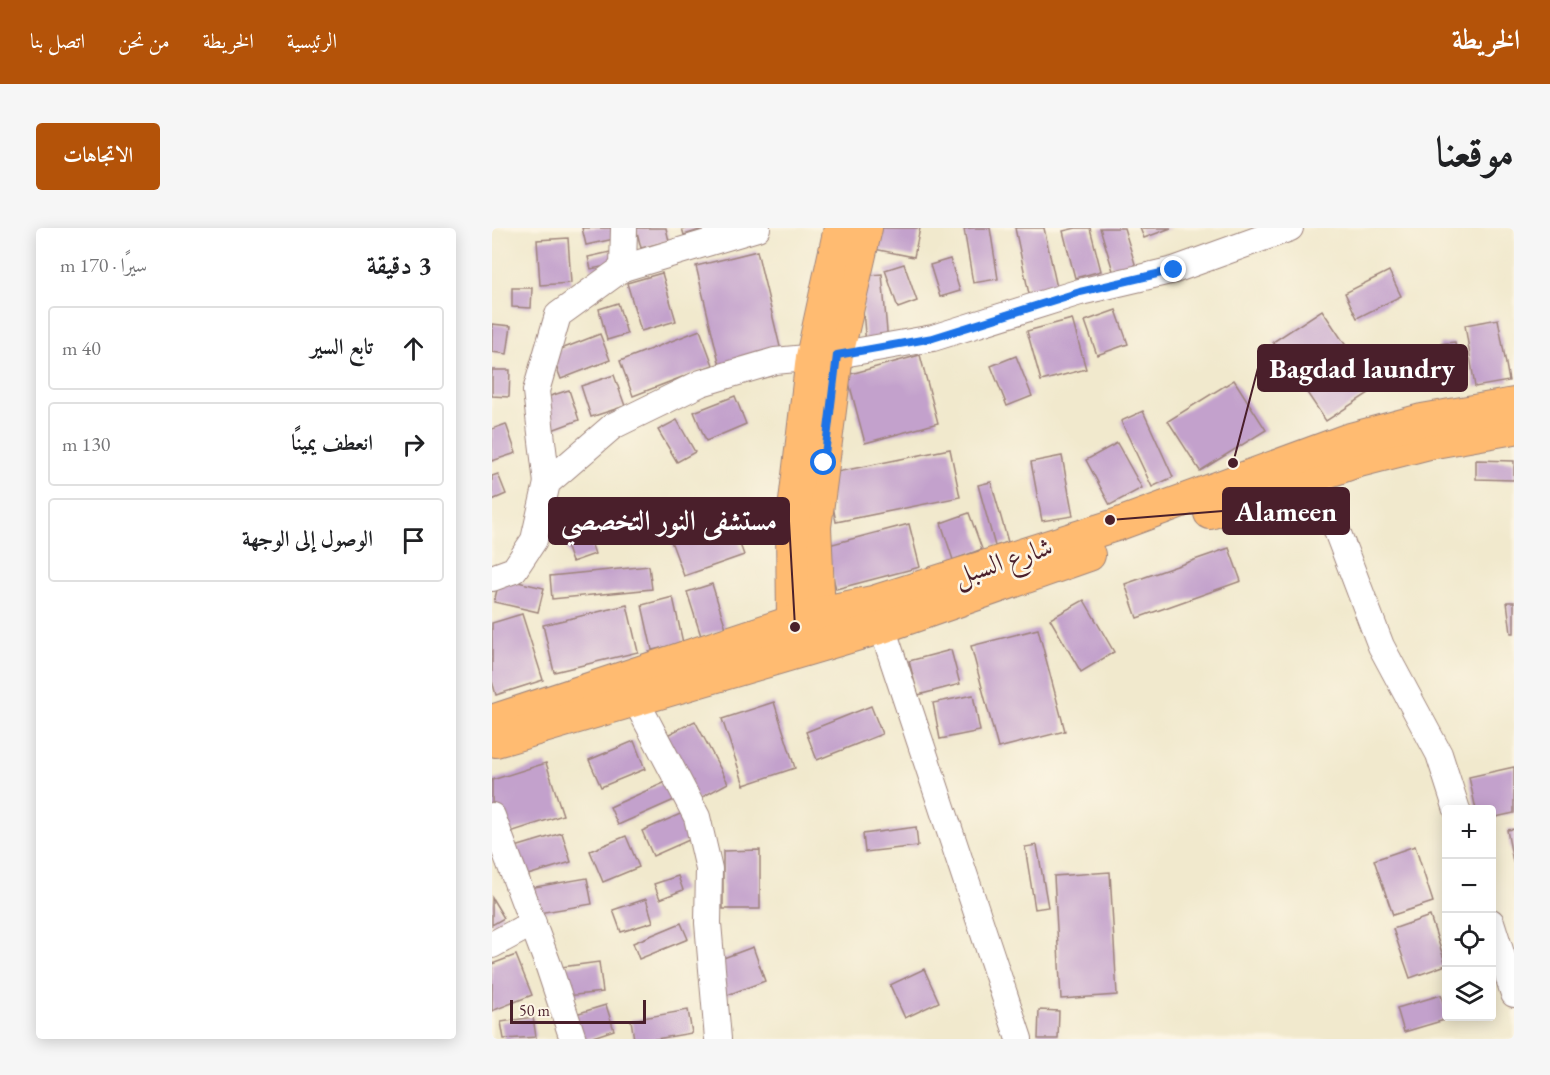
<!DOCTYPE html>
<html lang="ar">
<head>
<meta charset="utf-8">
<style>
	:root { --surface:#fff; --page:#f6f6f6; --text:#202124; --muted:#757577; --line:#e0e0e0; --accent:#b45309 }
	body { margin:0; font-family:"EB Garamond",Amiri,serif; background:var(--page); color:var(--text); direction:rtl }
	.controls { position:absolute; right:18px; bottom:18px; display:grid; overflow:hidden; border-radius:6px; box-shadow:0 3px 15px #0003 }
	.controls button { width:54px; height:54px; display:grid; place-items:center; padding:0; border:0; border-bottom:2px solid var(--line); background:var(--surface); color:var(--text); font:30px sans-serif }
	.scale { position:absolute; left:18px; bottom:15px; width:136px; box-sizing:border-box; padding-left:6px; border:3px solid #4a1f2b; border-top:0; font-size:16px; line-height:21px; white-space:nowrap; color:#4a1f2b; -webkit-text-stroke:4px #fcf5e5; paint-order:stroke }
	.stop { position:absolute; width:18px; height:18px; margin:-14px; border:4px solid #1a73e8; border-radius:50%; background:#fff }
	.stop.end { background:#1a73e8; border-color:#fff; box-shadow:0 2px 6px #0008 }
	.list { margin:0; padding:0; list-style:none }
	h2 { display:flex; justify-content:space-between; align-items:center; height:78px; margin:0; padding:0 24px; font-size:26px }
	h2 small { font-size:20px; font-weight:400; color:var(--muted) }
	.list li { display:grid; grid-template-columns:39px 1fr auto; gap:18px; align-items:center; box-sizing:border-box; height:84px; margin:0 12px 12px; padding:0 12px; border:2px solid var(--line); border-radius:6px }
	.list b { display:block; font-size:22px; white-space:nowrap }
	.list em { font-size:20px; font-style:normal; color:var(--muted) }
	.icon { flex:none; width:33px; height:33px; fill:none; stroke:currentColor; stroke-width:2; stroke-linecap:round; stroke-linejoin:round }
	.map { position:relative; flex:none; width:1022px; height:811px; overflow:hidden; direction:ltr; border-radius:6px }
	header { display:flex; align-items:center; gap:36px; box-sizing:border-box; height:84px; padding:0 30px; background:var(--accent); color:#fff }
	header strong { font-size:28px }
	nav { display:flex; gap:33px; margin-inline-start:auto; font-size:21px }
	.intro { display:flex; align-items:center; justify-content:space-between; box-sizing:border-box; height:144px; padding:0 36px }
	h1 { margin:0; font-size:42px }
	.button { padding:15px 27px; border-radius:6px; background:var(--accent); color:#fff; font-size:21px; font-weight:700 }
	main { display:flex; gap:36px; padding:0 36px }
	aside { flex:1; background:var(--surface); border-radius:6px; box-shadow:0 3px 15px #0003 }
	.map>svg:first-child { display:block }
	.building { fill:#c3a1cc }
	.lines { fill:none; stroke-linecap:round; stroke-linejoin:round }
	.minor-casing { stroke:#9e847c; stroke-width:28 }
	.major-casing { stroke:#9e847c; stroke-width:34 }
	.minor { stroke:#fff; stroke-width:26 }
	.major { stroke:#ffbb71; stroke-width:32 }
	.route { stroke:#1a73e8; stroke-width:8 }
	.labels { text-anchor:middle; stroke-width:5; stroke-linejoin:round; paint-order:stroke }
	.street-label { font-size:27px; fill:#4a1f2b; stroke:#fcf5e5 }
	.leader { fill:none; stroke:#4a1f2b; stroke-width:2 }
	.callout-dot { fill:#4a1f2b; stroke:#fcf5e5; stroke-width:2 }
	.callout { fill:#4a1f2b; stroke:#4a1f2b; stroke-width:2 }
	.callout-label { font-size:28px; text-anchor:middle; font-weight:bold; fill:#fff }
</style>
</head>
<body>
<header>
<strong>الخريطة</strong>
<nav><a>الرئيسية</a><a>الخريطة</a><a>من نحن</a><a>اتصل بنا</a></nav>
</header>
<div class="intro"><h1>موقعنا</h1><a class="button">الاتجاهات</a></div>
<main>
<div class="map">
<svg width="1022" height="811" viewBox="0 0 1022 811">
	<rect width="100%" height="100%" fill="#fcf5e5"/>
	<filter id="ink" filterUnits="userSpaceOnUse"><feTurbulence type="fractalNoise" baseFrequency=".0167" numOctaves="2"/><feDisplacementMap in="SourceGraphic" scale="12" xChannelSelector="R" yChannelSelector="G"/><feConvolveMatrix kernelMatrix="1 2 1 2 8 2 1 2 1" color-interpolation-filters="sRGB"/></filter>
	<filter id="wash" filterUnits="userSpaceOnUse"><feTurbulence type="fractalNoise" baseFrequency=".008" numOctaves="4" result="noise"/><feDisplacementMap in="SourceGraphic" scale="24" xChannelSelector="R" yChannelSelector="G"/><feGaussianBlur stdDeviation="1.35" result="paint"/><feColorMatrix in="noise" values="0 0 0 0 0 0 0 0 0 0 0 0 0 0 0 0 0 1.4 0 .05"/><feComposite in="paint" operator="in"/></filter>
	<g filter="url(#wash)">
		<rect width="100%" height="100%" fill="#f1e9cd"/>
		<g id="blocks">
			<g class="building">
				<polygon points="90,0 120,0 122,11 94,17"/>
				<polygon points="144,0 174,0 177,13 149,20"/>
				<polygon points="190,0 207,0 208,2 192,7"/>
				<polygon points="386,0 428,0 422,29 382,21"/>
				<polygon points="480,0 498,0 506,51 481,55 472,1"/>
				<polygon points="523,0 552,0 565,60 537,66"/>
				<polygon points="584,0 598,0 609,43 583,50 571,3"/>
				<polygon points="608,0 632,0 644,39 622,46"/>
				<polygon points="648,0 679,0 652,10"/>
				<polygon points="76,10 79,55 48,57 45,12"/>
				<polygon points="123,23 125,36 99,41 96,29"/>
				<polygon points="265,23 289,123 228,138 204,38"/>
				<polygon points="458,31 468,63 448,69 438,37"/>
				<polygon points="412,36 425,73 406,80 393,42"/>
				<polygon points="897,43 909,68 865,90 853,65"/>
				<polygon points="170,45 184,93 149,103 135,55"/>
				<polygon points="390,46 396,115 374,117 368,48"/>
				<polygon points="20,60 40,60 39,80 20,79"/>
				<polygon points="126,75 135,106 115,112 107,81"/>
				<polygon points="624,82 636,116 605,127 593,93"/>
				<polygon points="830,82 883,161 834,193 781,114"/>
				<polygon points="580,91 594,141 549,153 535,103"/>
				<polygon points="1006,91 1017,153 983,159 973,97"/>
				<polygon points="0,96 19,98 15,126 0,124"/>
				<polygon points="208,102 221,137 141,168 128,133"/>
				<polygon points="108,106 118,132 69,151 59,125"/>
				<polygon points="963,114 969,157 953,160 947,116"/>
				<polygon points="428,127 446,195 373,215 355,147"/>
				<polygon points="524,128 540,168 515,178 499,138"/>
				<polygon points="0,142 18,142 17,169 0,168"/>
				<polygon points="122,147 133,178 99,189 89,158"/>
				<polygon points="742,152 774,202 708,243 676,193"/>
				<polygon points="77,162 87,192 60,202 49,171"/>
				<polygon points="243,168 254,196 214,213 202,184"/>
				<polygon points="651,183 681,249 660,259 629,193"/>
				<polygon points="185,192 203,224 185,234 166,202"/>
				<polygon points="14,196 24,225 0,233 0,201"/>
				<polygon points="625,215 650,260 618,277 594,232"/>
				<polygon points="458,221 468,269 344,294 335,246"/>
				<polygon points="570,228 581,288 550,293 539,234"/>
				<polygon points="984,232 1022,233 1022,252 984,251"/>
				<polygon points="6,246 14,266 0,272 0,248"/>
				<polygon points="499,254 516,314 503,318 486,257"/>
				<polygon points="86,276 103,326 80,334 62,284"/>
				<polygon points="477,285 490,321 461,332 449,295"/>
				<polygon points="239,292 252,327 192,348 179,313"/>
				<polygon points="417,296 428,339 344,361 333,318"/>
				<polygon points="737,320 749,353 645,390 633,356"/>
				<polygon points="157,338 160,361 60,371 58,348"/>
				<polygon points="8,350 52,360 46,384 2,374"/>
				<polygon points="220,356 234,400 209,408 195,364"/>
				<polygon points="181,369 191,415 160,422 150,377"/>
				<polygon points="592,372 622,424 589,444 558,391"/>
				<polygon points="1015,374 1022,374 1022,405 1019,405"/>
				<polygon points="135,377 146,424 62,444 51,397"/>
				<polygon points="30,386 51,452 4,467 0,453 0,395"/>
				<polygon points="546,401 573,503 506,520 479,418"/>
				<polygon points="459,422 468,456 426,467 417,433"/>
				<polygon points="481,467 488,503 448,511 441,475"/>
				<polygon points="282,474 303,540 252,557 230,491"/>
				<polygon points="379,478 390,506 325,532 314,504"/>
				<polygon points="203,493 236,555 205,572 171,509"/>
				<polygon points="142,513 153,541 109,559 97,532"/>
				<polygon points="54,535 71,587 0,610 0,552"/>
				<polygon points="1022,539 1022,585 999,590 999,582 984,582 977,549"/>
				<polygon points="174,554 182,572 126,597 118,579"/>
				<polygon points="195,583 206,608 161,628 150,603"/>
				<polygon points="424,599 426,618 373,624 371,606"/>
				<polygon points="1022,601 1022,634 1021,634 1015,602"/>
				<polygon points="70,605 79,634 29,649 20,620"/>
				<polygon points="134,608 147,639 111,654 98,623"/>
				<polygon points="545,617 556,679 543,681 533,619"/>
				<polygon points="923,618 941,674 901,687 882,632"/>
				<polygon points="268,622 268,681 231,681 231,623"/>
				<polygon points="618,644 625,767 569,771 562,648"/>
				<polygon points="186,648 191,662 168,671 162,656"/>
				<polygon points="95,650 100,676 35,687 31,661"/>
				<polygon points="0,670 12,690 0,697"/>
				<polygon points="154,671 161,694 129,704 121,682"/>
				<polygon points="938,688 954,737 918,750 901,701"/>
				<polygon points="189,695 196,711 147,731 141,715"/>
				<polygon points="261,719 273,753 230,769 218,735"/>
				<polygon points="24,727 40,767 0,783 0,736"/>
				<polygon points="107,734 111,764 74,768 70,739"/>
				<polygon points="432,741 447,774 413,790 398,757"/>
				<polygon points="949,767 956,791 912,804 905,780"/>
				<polygon points="114,777 122,802 95,811 84,811 77,788"/>
				<polygon points="196,782 200,805 164,811 142,811 139,792"/>
				<polygon points="547,782 567,783 566,811 546,811"/>
				<polygon points="41,789 44,809 12,811 9,794"/>
			</g>
		</g>
	</g>
	<g filter="url(#ink)">
		<use href="#blocks" fill-opacity="0" stroke="#9e847c" stroke-width="1.5"/>
		<g class="lines">
			<g class="minor-casing">
				<g id="minor">
					<polyline points="131,40 132,0"/>
					<polyline points="824,248 889,418 947,526 965,582"/>
					<polyline points="55,255 44,163 66,87 131,40 265,0"/>
					<polyline points="0,350 22,342 42,312 55,255 121,198 209,155 283,133 345,127 441,110 588,64 682,42 798,0"/>
					<polyline points="384,381 527,811"/>
					<polyline points="144,473 205,589 217,641 216,695 226,811"/>
					<polyline points="0,588 57,739 81,811"/>
					<polyline points="999,694 1022,766"/>
					<polyline points="0,717 41,695"/>
				</g>
			</g>
			<g class="major-casing">
				<g id="major">
					<polyline points="718,285 863,234 937,215 1022,200"/>
					<polyline points="331,405 327,385 323,299 345,127 374,0"/>
					<polyline points="306,414 301,394 300,299 320,129 348,0"/>
					<polyline points="0,493 327,385 381,374 627,296 855,212 930,192 1022,176"/>
					<polyline points="4,513 391,399 597,327"/>
				</g>
			</g>
			<use href="#minor" class="minor"/>
			<use href="#major" class="major"/>
		</g>
	</g>
	<g class="lines" filter="url(#ink)">
		<polyline class="route" points="332,235 345,127 441,110 588,64 682,42"/>
	</g>
	<g class="labels">
		<g class="street-label">
			<text transform="translate(511 333) rotate(-18)" y="9">شارع السبل</text>
		</g>
	</g>
	<path class="leader" d="M741 235L766 140M618 292L731 283M303 399L297 293"/>
	<g class="callout-dot">
		<circle cx="741" cy="235" r="6"/>
		<circle cx="618" cy="292" r="6"/>
		<circle cx="303" cy="399" r="6"/>
	</g>
	<g class="callout">
		<rect x="766" y="117" width="209" height="46" rx="6"/>
		<rect x="731" y="260" width="126" height="46" rx="6"/>
		<rect x="57" y="270" width="240" height="46" rx="6"/>
	</g>
	<g class="callout-label">
		<text x="870" y="150">Bagdad laundry</text>
		<text x="794" y="293">Alameen</text>
		<text x="177" y="302">مستشفى النور التخصصي</text>
	</g>
</svg>
<div class="controls">
<button>+</button>
<button>−</button>
<button><svg class="icon" aria-label="locate" viewBox="0 0 24 24"><circle cx="12" cy="12" r="6"/><path d="M12 2v4M12 18v4M2 12h4M18 12h4"/></svg></button>
<button><svg class="icon" aria-label="layers" viewBox="0 0 24 24"><path d="M12 4l9 5-9 5-9-5zM3 14l9 5 9-5"/></svg></button>
</div>
<div class="scale">50 m</div>
<div class="stop" style="left:332px;top:235px"></div>
<div class="stop end" style="left:682px;top:42px"></div>
</div>
<aside>
<h2>3 دقيقة<small>سيرًا · 170 m</small></h2>
<ul class="list">
<li><svg class="icon" aria-label="ahead" viewBox="0 0 24 24"><path d="M12 20V5M6 11l6-6 6 6"/></svg><div><b>تابع السير</b></div><em>40 m</em></li>
<li><svg class="icon" aria-label="right" viewBox="0 0 24 24"><path d="M7 20v-9h11M14 6l5 5-5 5"/></svg><div><b>انعطف يمينًا</b></div><em>130 m</em></li>
<li><svg class="icon" aria-label="arrive" viewBox="0 0 24 24"><path d="M6 21V4h12l-3 4 3 4H6"/></svg><div><b>الوصول إلى الوجهة</b></div></li>
</ul>
</aside>
</main>
</body>
</html>
